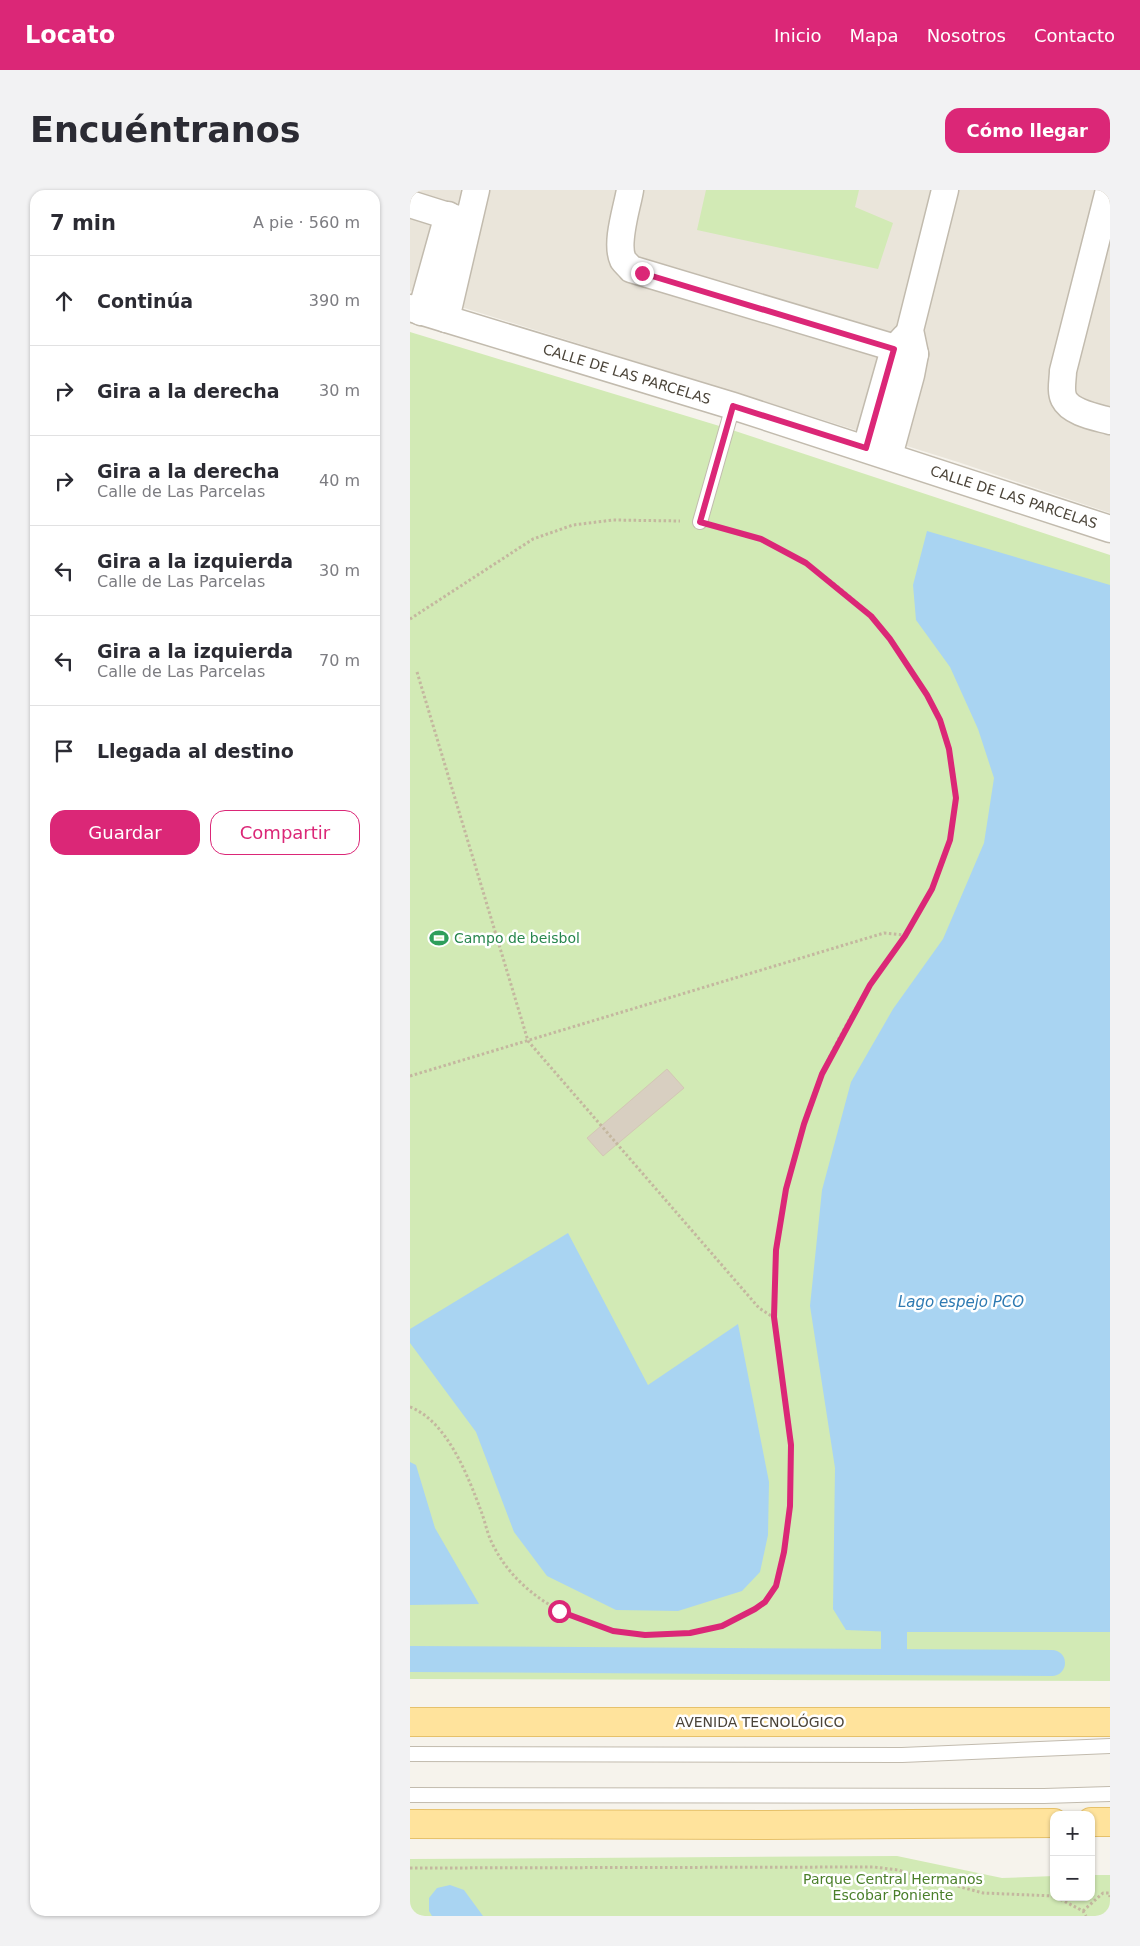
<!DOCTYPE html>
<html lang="es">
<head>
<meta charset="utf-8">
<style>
	:root { --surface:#fff; --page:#f2f2f3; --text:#2b2b33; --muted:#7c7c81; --line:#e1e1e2; --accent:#db2777 }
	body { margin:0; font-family:"DejaVu Sans",sans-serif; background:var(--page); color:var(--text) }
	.controls { position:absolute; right:15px; bottom:15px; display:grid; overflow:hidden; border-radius:10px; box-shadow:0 1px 4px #0004 }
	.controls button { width:45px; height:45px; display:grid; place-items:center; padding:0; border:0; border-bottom:1px solid var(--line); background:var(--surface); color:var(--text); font:25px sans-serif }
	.stop { position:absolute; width:15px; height:15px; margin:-11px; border:4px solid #db2777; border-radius:50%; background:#fff }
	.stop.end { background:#db2777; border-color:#fff; box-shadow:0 1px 5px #0008 }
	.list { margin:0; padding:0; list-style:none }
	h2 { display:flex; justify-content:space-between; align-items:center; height:65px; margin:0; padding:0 20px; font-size:21px }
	h2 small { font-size:16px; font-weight:400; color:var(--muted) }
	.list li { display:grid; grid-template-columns:32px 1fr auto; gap:15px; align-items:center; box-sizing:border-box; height:90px; padding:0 20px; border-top:1px solid var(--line) }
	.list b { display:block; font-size:19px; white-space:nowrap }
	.list p { margin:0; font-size:16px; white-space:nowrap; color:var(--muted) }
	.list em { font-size:16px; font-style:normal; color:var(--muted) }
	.actions { display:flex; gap:10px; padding:15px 20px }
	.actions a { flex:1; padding:11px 0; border:1px solid var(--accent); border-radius:15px; text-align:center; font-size:18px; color:var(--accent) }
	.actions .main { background:var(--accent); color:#fff }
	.icon { flex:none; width:28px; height:28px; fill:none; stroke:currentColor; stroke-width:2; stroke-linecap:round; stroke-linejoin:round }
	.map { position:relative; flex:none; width:700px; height:1726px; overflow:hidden; border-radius:15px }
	header { display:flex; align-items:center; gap:30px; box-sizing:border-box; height:70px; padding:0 25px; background:var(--accent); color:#fff }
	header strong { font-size:24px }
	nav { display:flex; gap:28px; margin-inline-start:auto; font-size:18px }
	.intro { display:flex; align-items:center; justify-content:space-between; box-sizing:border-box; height:120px; padding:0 30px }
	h1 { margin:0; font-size:35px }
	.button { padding:12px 22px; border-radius:15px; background:var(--accent); color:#fff; font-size:18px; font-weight:700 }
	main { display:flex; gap:30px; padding:0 30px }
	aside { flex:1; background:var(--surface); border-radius:15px; box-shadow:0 1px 4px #0004 }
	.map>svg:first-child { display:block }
	.residential { fill:#eae5da }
	.green { fill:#d2eab5 }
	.water { fill:#a9d4f2 }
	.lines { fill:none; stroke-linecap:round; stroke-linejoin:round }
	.canal { stroke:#a9d4f2; stroke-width:26 }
	.building { fill:#d8cfc1; stroke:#d3c7b4 }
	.service-casing { stroke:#c2bbae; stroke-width:16 }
	.minor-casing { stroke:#c2bbae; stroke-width:29 }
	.primary-casing { stroke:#e6c16a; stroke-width:30 }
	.path { stroke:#c4b79f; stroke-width:3; stroke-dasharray:2.5 2.5; stroke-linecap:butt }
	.service { stroke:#fff; stroke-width:14 }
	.minor { stroke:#fff; stroke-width:26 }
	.primary { stroke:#ffe39c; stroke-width:28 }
	.route { stroke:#db2777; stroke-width:6 }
	.labels { text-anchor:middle; stroke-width:5; stroke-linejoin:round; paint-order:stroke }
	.street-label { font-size:14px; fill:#4b4439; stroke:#fff }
	.leisure-label { font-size:14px; fill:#27864d; stroke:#fff; text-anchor:start }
	.park-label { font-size:14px; fill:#4a7f2a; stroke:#fff }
	.water-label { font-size:15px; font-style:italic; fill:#2e7ab2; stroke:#fff }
</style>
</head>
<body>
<header>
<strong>Locato</strong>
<nav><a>Inicio</a><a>Mapa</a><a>Nosotros</a><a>Contacto</a></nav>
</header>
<div class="intro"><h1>Encuéntranos</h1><a class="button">Cómo llegar</a></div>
<main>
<aside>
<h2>7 min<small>A pie · 560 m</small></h2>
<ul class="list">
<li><svg class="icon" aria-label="ahead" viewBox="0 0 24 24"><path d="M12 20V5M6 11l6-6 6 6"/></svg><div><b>Continúa</b></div><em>390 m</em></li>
<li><svg class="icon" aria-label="right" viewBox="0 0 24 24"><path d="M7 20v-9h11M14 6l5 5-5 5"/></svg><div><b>Gira a la derecha</b></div><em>30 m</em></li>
<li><svg class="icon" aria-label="right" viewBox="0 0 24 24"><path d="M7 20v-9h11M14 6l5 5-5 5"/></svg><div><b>Gira a la derecha</b><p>Calle de Las Parcelas</p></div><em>40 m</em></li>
<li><svg class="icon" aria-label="left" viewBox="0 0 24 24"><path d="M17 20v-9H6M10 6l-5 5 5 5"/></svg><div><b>Gira a la izquierda</b><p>Calle de Las Parcelas</p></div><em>30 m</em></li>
<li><svg class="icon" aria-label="left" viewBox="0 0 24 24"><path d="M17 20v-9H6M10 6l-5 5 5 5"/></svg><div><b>Gira a la izquierda</b><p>Calle de Las Parcelas</p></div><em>70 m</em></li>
<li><svg class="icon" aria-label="arrive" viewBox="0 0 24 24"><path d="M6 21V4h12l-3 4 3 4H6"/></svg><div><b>Llegada al destino</b></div></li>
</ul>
<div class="actions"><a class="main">Guardar</a><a>Compartir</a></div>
</aside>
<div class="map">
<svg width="700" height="1726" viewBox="0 0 700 1726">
	<rect width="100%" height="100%" fill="#f6f3ec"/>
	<polygon class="residential" points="0,0 700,0 700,323 548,272 0,101"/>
	<g class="green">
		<polygon points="296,0 449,0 445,17 483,33 468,79 287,40"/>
		<polygon points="0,142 316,238 700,365 700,1491 0,1489"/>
		<polygon points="487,1666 592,1688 644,1686 644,1707 681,1707 681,1685 700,1685 700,1726 0,1726 0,1669"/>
	</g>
	<g class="water">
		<polygon points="517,341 700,395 700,1442 484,1442 436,1440 423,1419 425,1278 400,1116 412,1000 441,892 483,819 533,749 574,653 584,588 568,539 540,477 506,430 503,395"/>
		<polygon points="158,1043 238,1195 328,1134 359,1292 358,1345 350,1382 332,1401 268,1421 206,1420 137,1386 104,1342 66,1242 0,1153 0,1139"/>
		<polygon points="0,1272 6,1275 25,1338 69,1414 0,1415"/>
		<polygon points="40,1695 54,1700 73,1726 22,1726 19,1721 19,1708 27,1698"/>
	</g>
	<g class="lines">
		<g class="canal">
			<polyline points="484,1442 484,1471"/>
			<polyline points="0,1469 642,1473"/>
		</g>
	</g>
	<polygon class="building" points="257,879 274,898 193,966 177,948"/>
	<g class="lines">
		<g class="service-casing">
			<g id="service">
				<polyline points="290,332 323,216"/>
				<polyline points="0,1564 492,1565 700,1556"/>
				<polyline points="0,1605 634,1606 700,1604"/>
			</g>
		</g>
		<g class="minor-casing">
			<g id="minor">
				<path d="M 220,0 C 217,18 205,53 213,70 C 215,73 219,76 221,79 L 505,164"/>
				<path d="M 699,0 L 653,181 C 653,189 650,201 654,209 C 661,223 686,227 700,231"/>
				<polyline points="0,14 54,31"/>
				<polyline points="0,118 323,216 700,339"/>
				<polyline points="11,122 38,25"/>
				<polyline points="36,129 66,0"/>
				<polyline points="456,258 484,159 495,147"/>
				<polyline points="479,266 501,185 505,164 500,140 535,0"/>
			</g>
		</g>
		<g class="primary-casing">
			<g id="primary">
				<polyline points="0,1532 700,1532"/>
				<polyline points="681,1632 700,1632"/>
				<polyline points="0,1634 357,1635 644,1633"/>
			</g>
		</g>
		<g class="path">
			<polyline points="0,429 123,349 163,335 203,330 270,331"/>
			<polyline points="7,482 118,851 349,1118 363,1127"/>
			<polyline points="0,886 474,743 495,745"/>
			<path d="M 0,1217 C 37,1231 58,1286 71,1321 C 75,1331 77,1343 82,1353 C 116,1424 207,1453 281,1443 C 304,1439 343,1427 358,1408 C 380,1379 383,1295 381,1257 C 380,1240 377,1223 374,1206 C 371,1181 366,1155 364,1129 C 363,1118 364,1106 365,1095 C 367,1024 384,952 411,886 C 423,857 443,822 460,795 C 470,778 484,763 495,746 C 513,718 529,686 539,653 C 553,605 542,547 517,504 C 510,492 501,480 493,468 C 483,454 474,439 462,427 C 445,410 416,386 395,373 C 367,354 341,346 308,337"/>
			<polyline points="0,1678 464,1677 488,1680 573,1703 644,1706"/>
			<polyline points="646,1707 673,1721 676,1726"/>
			<polyline points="673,1721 693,1703 699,1703 700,1707"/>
		</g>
		<use href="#service" class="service"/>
		<use href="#minor" class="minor"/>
		<use href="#primary" class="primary"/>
	</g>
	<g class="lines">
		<polyline class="route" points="149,1421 203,1441 235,1445 280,1443 312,1436 345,1419 355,1412 366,1396 374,1362 380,1316 381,1255 364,1127 366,1060 376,999 394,934 412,884 460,795 495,746 522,699 540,650 546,608 539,559 530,530 517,505 480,449 461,426 396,373 351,349 290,332 323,216 456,258 484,159 232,83"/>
	</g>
	<defs>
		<g id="stadium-bare" transform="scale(1.5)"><path d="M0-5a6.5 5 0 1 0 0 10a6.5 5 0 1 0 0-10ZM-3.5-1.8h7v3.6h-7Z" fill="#2e9e5b" stroke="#fff" stroke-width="2.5" paint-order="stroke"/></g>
	</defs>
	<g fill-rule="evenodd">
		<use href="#stadium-bare" x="29" y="748"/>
	</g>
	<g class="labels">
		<g class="street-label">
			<text transform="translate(217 184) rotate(17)" y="5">CALLE DE LAS PARCELAS</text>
			<text transform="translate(604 307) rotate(18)" y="5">CALLE DE LAS PARCELAS</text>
			<text x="350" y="1537">AVENIDA TECNOLÓGICO</text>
		</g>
		<g class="leisure-label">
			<text x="44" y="753">Campo de beisbol</text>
		</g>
		<g class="park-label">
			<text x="483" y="1694">Parque Central Hermanos<tspan x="483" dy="16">Escobar Poniente</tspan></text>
		</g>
		<g class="water-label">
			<text x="551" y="1117">Lago espejo PCO</text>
		</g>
	</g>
</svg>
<div class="controls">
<button>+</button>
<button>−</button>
</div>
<div class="stop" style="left:149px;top:1421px"></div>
<div class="stop end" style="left:232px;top:83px"></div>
</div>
</main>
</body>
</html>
